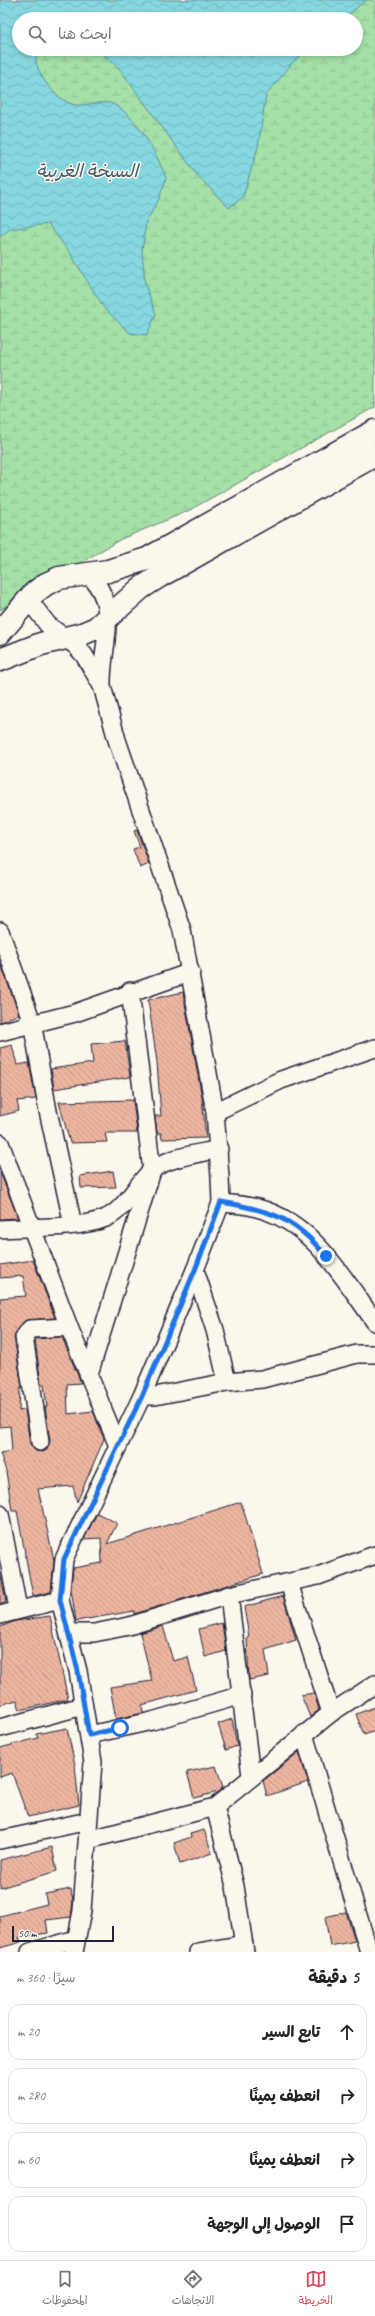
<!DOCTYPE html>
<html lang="ar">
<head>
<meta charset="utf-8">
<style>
	:root { --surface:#fff; --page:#f6f6f6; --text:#222; --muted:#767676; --line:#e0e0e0; --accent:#d1495b }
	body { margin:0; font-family:Caveat,"Playpen Sans Arabic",sans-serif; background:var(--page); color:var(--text); direction:rtl }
	.scale { position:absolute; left:12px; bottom:10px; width:102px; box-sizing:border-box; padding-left:4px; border:2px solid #22223b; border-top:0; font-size:11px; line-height:14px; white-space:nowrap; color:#22223b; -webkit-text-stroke:3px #fbf7ec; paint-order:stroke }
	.stop { position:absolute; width:12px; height:12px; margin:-9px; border:3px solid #1a73e8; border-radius:50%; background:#fff }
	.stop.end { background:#1a73e8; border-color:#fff; box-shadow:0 1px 4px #0008 }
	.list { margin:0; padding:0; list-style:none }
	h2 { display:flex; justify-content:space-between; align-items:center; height:52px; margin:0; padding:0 16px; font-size:17px }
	h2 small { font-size:13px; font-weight:400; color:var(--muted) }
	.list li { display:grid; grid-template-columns:26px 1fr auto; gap:12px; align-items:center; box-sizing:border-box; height:56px; margin:0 8px 8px; padding:0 8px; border:1px solid var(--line); border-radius:12px }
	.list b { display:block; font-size:15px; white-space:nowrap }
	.list em { font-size:13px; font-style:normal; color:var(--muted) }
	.icon { flex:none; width:22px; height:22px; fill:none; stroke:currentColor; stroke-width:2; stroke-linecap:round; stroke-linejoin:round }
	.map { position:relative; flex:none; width:375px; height:1952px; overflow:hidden; direction:ltr }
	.search { position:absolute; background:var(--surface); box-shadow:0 2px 6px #0003; left:12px; right:12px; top:12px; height:44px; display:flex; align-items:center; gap:10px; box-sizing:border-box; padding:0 14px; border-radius:22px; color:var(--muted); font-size:15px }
	.sheet { height:308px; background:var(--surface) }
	nav { display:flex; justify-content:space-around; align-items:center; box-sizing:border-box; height:56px; border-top:1px solid var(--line); background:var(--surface); font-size:11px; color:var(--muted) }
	nav a { display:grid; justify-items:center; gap:2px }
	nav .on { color:var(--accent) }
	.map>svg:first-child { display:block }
	.wetland { fill:url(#wetland-marsh); stroke:#648271; fill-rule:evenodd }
	.water { fill:url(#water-waves); stroke:#5e8f9d }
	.building { fill:url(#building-back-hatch); stroke:#22223b }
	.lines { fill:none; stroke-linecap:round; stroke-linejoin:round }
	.minor-casing { stroke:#22223b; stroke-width:20 }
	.highway-casing { stroke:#22223b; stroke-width:25 }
	.minor { stroke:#fbf7ec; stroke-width:17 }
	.highway { stroke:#fbf7ec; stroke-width:22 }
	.route { stroke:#1a73e8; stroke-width:5 }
	.labels { text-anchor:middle; stroke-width:3; stroke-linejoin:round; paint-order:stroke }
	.water-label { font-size:18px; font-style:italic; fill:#40586c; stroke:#fbf7ec }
</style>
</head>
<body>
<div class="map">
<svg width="375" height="1952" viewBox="0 0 375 1952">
	<defs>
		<pattern id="wetland-marsh" width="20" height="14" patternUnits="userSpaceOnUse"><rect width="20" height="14" fill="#a5e1a7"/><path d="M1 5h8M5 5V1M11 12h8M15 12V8" fill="none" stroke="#8ec191"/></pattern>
		<pattern id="water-waves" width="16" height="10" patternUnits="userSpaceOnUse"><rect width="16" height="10" fill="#86d7df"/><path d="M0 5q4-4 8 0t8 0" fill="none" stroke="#73b8c0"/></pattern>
		<pattern id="building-back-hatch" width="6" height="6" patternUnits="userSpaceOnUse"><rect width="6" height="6" fill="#ecb5a0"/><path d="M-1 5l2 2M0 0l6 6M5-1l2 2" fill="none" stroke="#ca9b8b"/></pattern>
	</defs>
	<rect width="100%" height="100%" fill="#fbf7ec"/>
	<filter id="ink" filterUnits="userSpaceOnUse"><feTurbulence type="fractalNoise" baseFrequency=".025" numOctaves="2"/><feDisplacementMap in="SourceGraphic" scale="8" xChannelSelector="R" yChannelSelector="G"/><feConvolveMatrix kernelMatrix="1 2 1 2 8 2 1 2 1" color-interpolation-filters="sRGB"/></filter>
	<g filter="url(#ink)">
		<path class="wetland" d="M 0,0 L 375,0 L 375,407 L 186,512 L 121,539 L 0,610 ZM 19,19 L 356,19 L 356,49 L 19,49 Z"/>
		<g class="water">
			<path d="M 0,0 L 366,0 L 343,19 L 19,19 L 19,49 L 38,49 C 37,53 36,57 36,61 C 39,78 58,102 76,105 C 87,106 103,100 113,104 C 137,116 157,154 166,178 L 159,199 L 146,222 L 142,251 L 145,284 L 156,314 L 147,335 L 130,333 L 104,308 L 70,253 L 48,224 L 10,229 L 0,237 Z"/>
			<polygon points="97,49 308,49 294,61 266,95 258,147 243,197 229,208 197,175 119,68"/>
		</g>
		<g class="building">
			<polygon points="137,830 149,864 140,868 133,849 140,847 134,831"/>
			<polygon points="0,962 19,1014 0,1022"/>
			<polygon points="183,992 202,1098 206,1138 162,1139 161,1133 157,1133 155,1116 161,1116 157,1062 148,1000"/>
			<polygon points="125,1041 130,1077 54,1089 51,1069 93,1063 91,1044"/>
			<polygon points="12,1045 17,1065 29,1063 36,1099 17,1101 19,1111 0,1116 0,1048"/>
			<polygon points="133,1100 137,1133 105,1133 107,1142 70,1143 59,1102"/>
			<polygon points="113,1171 116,1187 81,1188 80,1176"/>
			<polygon points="0,1172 18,1218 0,1219"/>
			<polygon points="33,1260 55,1318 26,1320 14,1335 22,1388 20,1389 19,1411 25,1410 30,1444 36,1451 42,1452 47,1450 50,1441 45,1407 47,1407 44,1385 41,1385 35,1339 62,1337 81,1383 67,1384 68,1414 93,1411 104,1439 77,1502 73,1486 38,1489 54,1560 51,1592 33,1596 17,1511 12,1511 6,1471 0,1453 12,1451 10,1426 0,1427 0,1298 26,1296 23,1276 0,1278 0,1265"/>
			<polygon points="241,1502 263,1574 134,1614 134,1611 76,1621 71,1589 73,1568 102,1563 101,1538 84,1539 97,1513 117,1523 107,1544"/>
			<polygon points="0,1572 6,1602 0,1605"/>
			<polygon points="283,1596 296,1640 265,1650 269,1676 249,1680 247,1638 249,1637 244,1607"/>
			<polygon points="50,1616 68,1699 20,1710 17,1700 0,1705 0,1627 16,1621"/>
			<polygon points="222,1623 226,1651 205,1657 199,1629"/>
			<polygon points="163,1626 173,1661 188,1657 196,1690 142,1705 143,1713 116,1719 110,1687 152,1681 140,1633"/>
			<polygon points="314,1693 319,1710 310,1717 301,1695"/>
			<polygon points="375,1707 375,1731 364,1735 356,1714"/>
			<polygon points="232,1719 237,1746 226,1750 218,1724"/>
			<polygon points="67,1728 75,1765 79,1805 28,1817 12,1773 0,1777 0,1748 38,1738 36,1734"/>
			<polygon points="299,1752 308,1782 267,1796 263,1781"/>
			<polygon points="216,1766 223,1787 218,1792 194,1798 187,1772"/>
			<polygon points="204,1830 212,1853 180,1864 174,1843 191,1837 190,1834"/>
			<polygon points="52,1847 57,1871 0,1888 0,1860"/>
			<polygon points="71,1889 73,1901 71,1917 46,1920 48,1933 19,1937 21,1942 0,1948 0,1916 47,1904 45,1894"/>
			<polygon points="346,1912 355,1941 330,1946 325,1917"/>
		</g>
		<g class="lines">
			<g class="minor-casing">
				<g id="minor">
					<path d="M 88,574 C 121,606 102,642 102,682"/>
					<polyline points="28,599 48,625 76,646 84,655 102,686 117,740 182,930 215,1112 220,1177 221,1203 195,1270 142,1396 64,1559 60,1600 78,1671 93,1762 82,1911 74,1952"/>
					<polyline points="0,931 32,1022 48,1111 73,1225"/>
					<polyline points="0,1032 75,1013 191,972"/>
					<polyline points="215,1112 281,1080 375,1048"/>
					<polyline points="0,1143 69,1327 118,1446"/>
					<path d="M 221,1203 C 233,1204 246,1205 257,1208 C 313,1222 343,1278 375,1322"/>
					<path d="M 0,1229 C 29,1227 80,1229 106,1218 C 126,1209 136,1184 152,1170 C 169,1157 198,1154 219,1149"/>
					<polyline points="195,1270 215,1330 227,1382"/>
					<polyline points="89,1374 152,1171 130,991"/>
					<polyline points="142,1396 155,1396 227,1382 262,1379 357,1354 375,1354"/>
					<polyline points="40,1442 24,1337 30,1329 69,1327"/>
					<polyline points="0,1514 18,1609"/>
					<polyline points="289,1583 331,1713"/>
					<polyline points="229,1595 251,1776"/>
					<polyline points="0,1615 60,1600"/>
					<polyline points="69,1633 94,1633 129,1626 229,1595 318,1576 375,1555"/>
					<polyline points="0,1728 83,1706"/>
					<polyline points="304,1734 369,1952"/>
					<polyline points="89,1735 152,1721 242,1695"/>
					<polyline points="215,1807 235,1886 245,1952"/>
					<polyline points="0,1840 88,1821"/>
					<polyline points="88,1840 215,1807 331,1713 375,1684"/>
					<polyline points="30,1952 76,1939"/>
					<polyline points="198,1952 244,1944"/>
				</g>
			</g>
			<g class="highway-casing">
				<g id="highway">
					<polyline points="0,633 34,593 46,584 59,578 108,571 147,559 375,431"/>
					<polyline points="0,660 41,644 82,634 96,628 141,588 160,576 375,455"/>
				</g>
			</g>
			<use href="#minor" class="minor"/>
			<use href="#highway" class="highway"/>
		</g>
	</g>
	<g class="lines" filter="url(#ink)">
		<path class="route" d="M 120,1728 L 89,1735 L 78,1671 L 60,1600 L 64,1559 L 142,1396 L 195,1270 L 221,1202 C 269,1210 294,1217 326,1256"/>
	</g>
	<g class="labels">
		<g class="water-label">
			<text x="87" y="177">السبخة الغربية</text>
		</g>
	</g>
</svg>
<div class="scale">50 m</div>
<div class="stop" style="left:120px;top:1728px"></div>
<div class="stop end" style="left:326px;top:1256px"></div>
<div class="search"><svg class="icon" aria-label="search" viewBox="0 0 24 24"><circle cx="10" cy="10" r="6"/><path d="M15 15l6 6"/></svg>ابحث هنا</div>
</div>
<section class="sheet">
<h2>5 دقيقة<small>سيرًا · 360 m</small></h2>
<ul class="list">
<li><svg class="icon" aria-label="ahead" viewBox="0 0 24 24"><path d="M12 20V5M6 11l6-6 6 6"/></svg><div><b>تابع السير</b></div><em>20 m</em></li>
<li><svg class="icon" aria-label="right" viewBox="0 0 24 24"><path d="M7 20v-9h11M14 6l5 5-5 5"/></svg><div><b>انعطف يمينًا</b></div><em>280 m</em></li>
<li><svg class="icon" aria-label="right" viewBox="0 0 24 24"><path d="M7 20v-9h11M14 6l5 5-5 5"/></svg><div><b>انعطف يمينًا</b></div><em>60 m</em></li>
<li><svg class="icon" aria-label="arrive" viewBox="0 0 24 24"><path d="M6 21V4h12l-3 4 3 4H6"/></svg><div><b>الوصول إلى الوجهة</b></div></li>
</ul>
</section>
<nav>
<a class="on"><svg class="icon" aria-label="map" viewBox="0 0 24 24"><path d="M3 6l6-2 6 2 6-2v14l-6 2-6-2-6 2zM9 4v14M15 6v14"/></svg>الخريطة</a>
<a><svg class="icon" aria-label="directions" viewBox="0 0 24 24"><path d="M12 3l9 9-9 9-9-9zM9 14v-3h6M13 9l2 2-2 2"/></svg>الاتجاهات</a>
<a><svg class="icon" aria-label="saved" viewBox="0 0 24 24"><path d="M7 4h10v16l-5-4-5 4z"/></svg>المحفوظات</a>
</nav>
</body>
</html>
